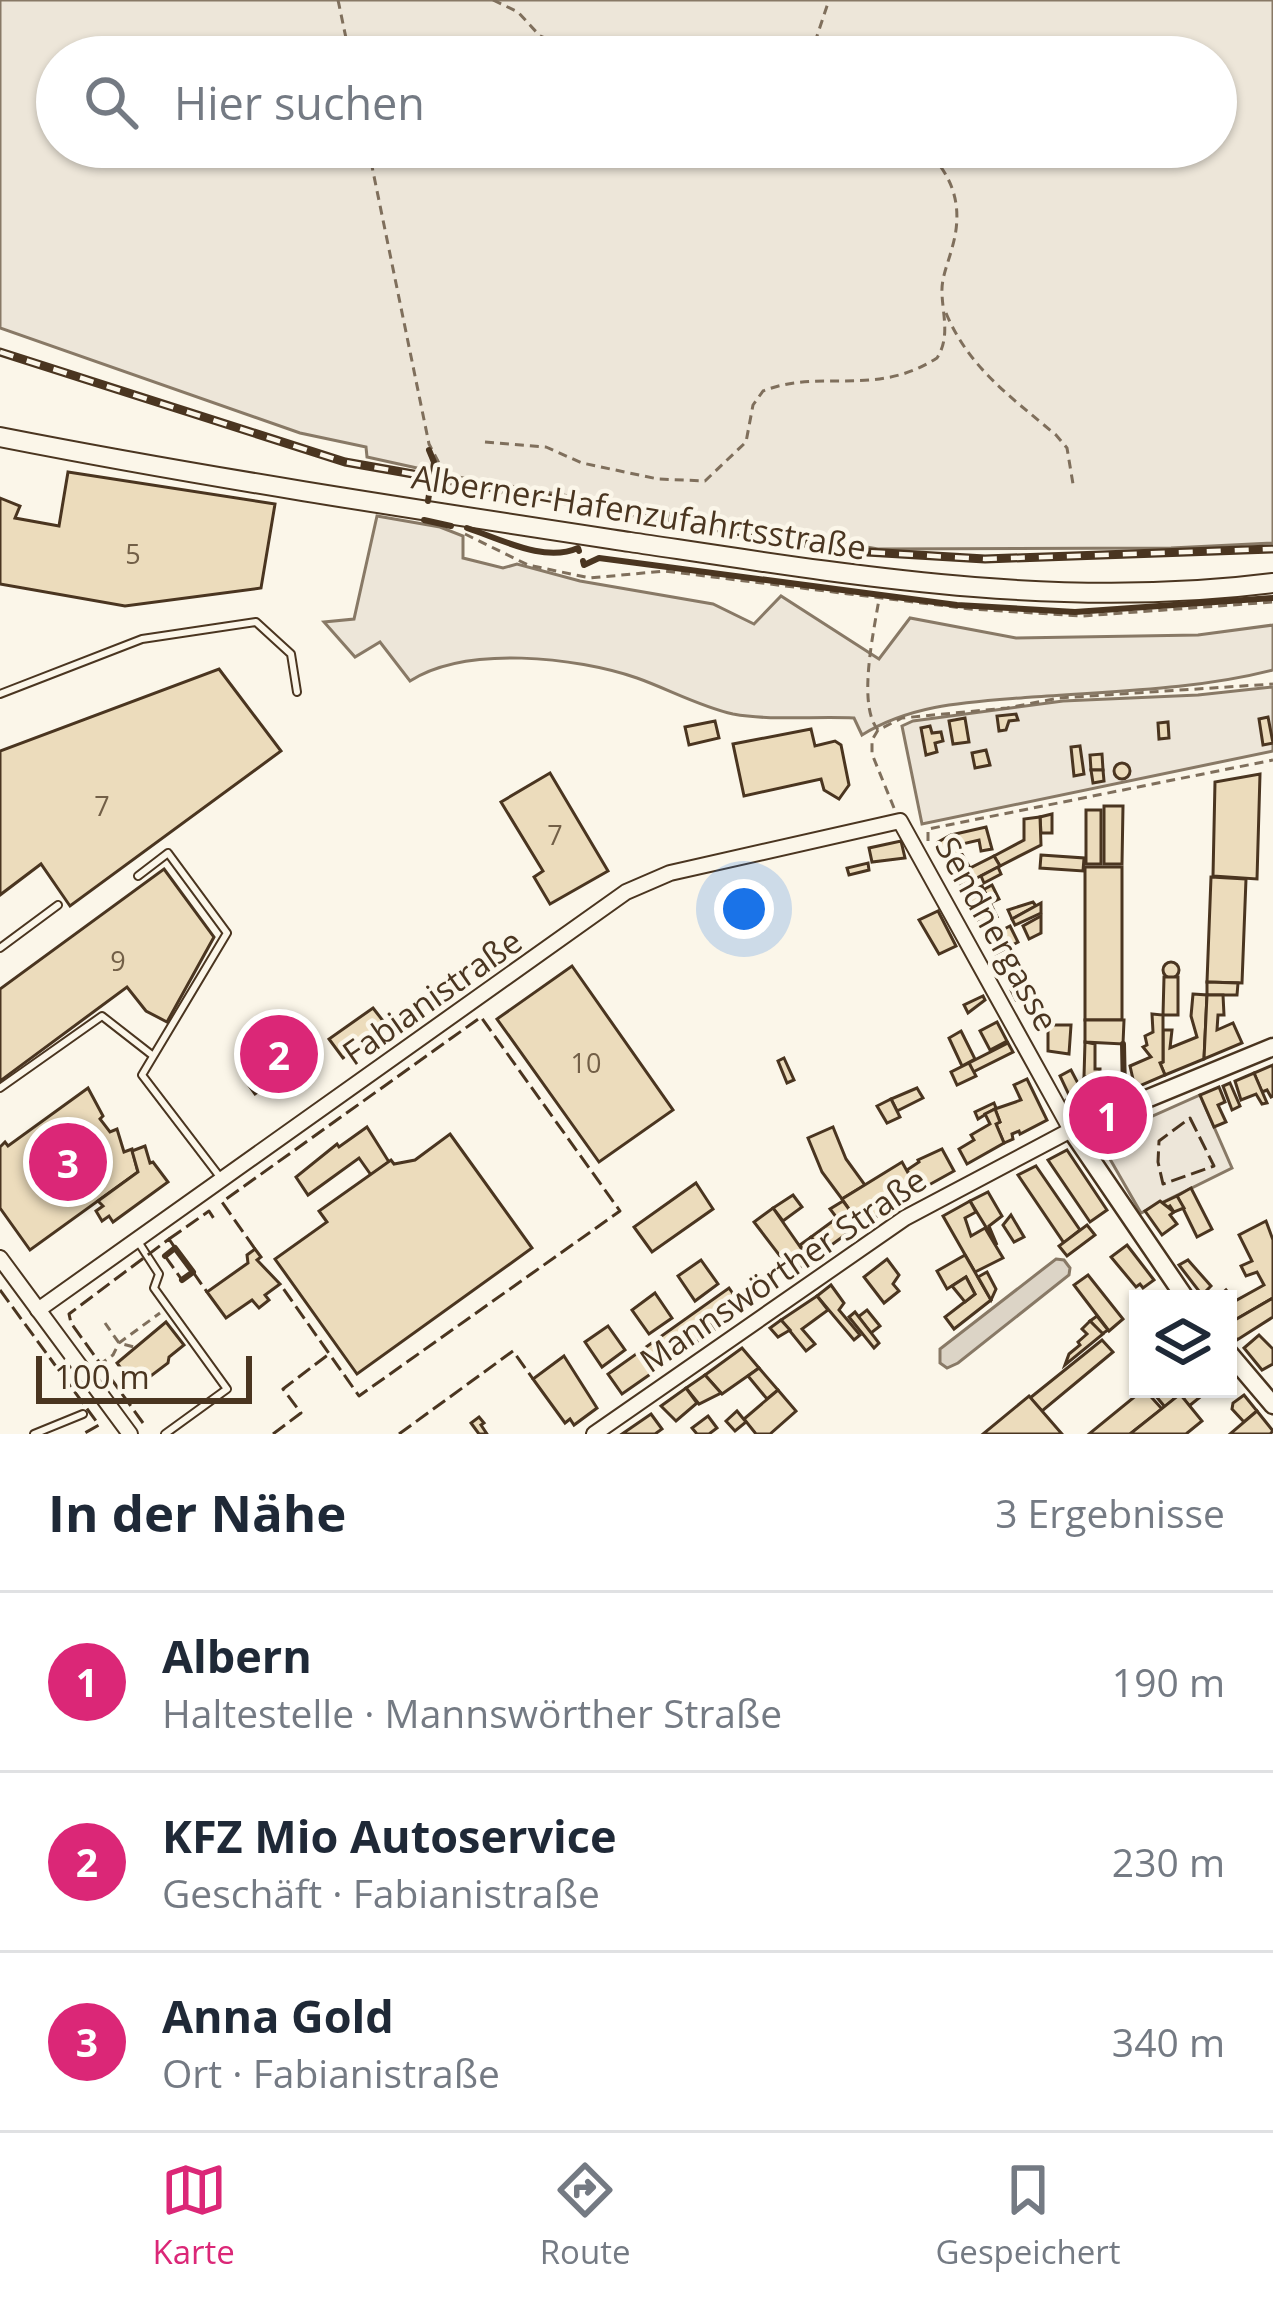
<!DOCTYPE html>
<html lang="de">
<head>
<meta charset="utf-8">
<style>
	:root { --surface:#fff; --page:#f2f2f3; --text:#1f2937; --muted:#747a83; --line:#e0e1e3; --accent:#db2777 }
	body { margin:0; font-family:"Open Sans",sans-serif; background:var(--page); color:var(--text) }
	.controls { position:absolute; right:36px; bottom:36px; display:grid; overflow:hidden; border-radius:0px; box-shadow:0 3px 9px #0004 }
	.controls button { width:108px; height:108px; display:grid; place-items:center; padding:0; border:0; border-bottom:3px solid var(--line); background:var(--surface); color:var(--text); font:60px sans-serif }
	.scale { position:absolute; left:36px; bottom:30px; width:216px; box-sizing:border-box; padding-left:12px; border:6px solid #4a3520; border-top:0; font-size:33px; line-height:42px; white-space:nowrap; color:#4a3520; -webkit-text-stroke:9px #fbf6e9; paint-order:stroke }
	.you { position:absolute; left:744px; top:909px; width:42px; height:42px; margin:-30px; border:9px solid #fff; border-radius:50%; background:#1a73e8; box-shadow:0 0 0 18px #1a73e833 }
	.badge { display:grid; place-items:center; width:78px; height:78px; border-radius:50%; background:var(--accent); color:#fff; font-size:39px; font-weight:700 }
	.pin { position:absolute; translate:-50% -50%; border:6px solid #fff; box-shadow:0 3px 12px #0006 }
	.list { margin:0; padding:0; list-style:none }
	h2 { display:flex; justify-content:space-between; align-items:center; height:156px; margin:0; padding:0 48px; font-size:51px }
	h2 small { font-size:39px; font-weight:400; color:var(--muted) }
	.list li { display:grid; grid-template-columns:78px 1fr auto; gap:36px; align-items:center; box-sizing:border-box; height:180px; padding:0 48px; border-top:3px solid var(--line) }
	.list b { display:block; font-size:45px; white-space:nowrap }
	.list p { margin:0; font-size:39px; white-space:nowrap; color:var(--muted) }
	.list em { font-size:39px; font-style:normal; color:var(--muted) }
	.icon { flex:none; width:66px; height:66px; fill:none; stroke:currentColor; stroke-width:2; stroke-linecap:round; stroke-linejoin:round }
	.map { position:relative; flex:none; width:1273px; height:1434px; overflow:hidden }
	.search { position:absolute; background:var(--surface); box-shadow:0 3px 9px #0004; left:36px; right:36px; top:36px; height:132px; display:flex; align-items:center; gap:30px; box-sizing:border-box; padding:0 42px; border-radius:66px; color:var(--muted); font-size:45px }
	.sheet { height:696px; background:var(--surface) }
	nav { display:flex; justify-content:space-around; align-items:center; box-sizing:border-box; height:168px; border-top:3px solid var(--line); background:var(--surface); font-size:33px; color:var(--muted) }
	nav a { display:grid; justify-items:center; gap:6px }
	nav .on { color:var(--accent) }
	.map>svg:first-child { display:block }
	.green { fill:#ede6d9; stroke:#887966; stroke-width:3; fill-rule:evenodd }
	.water { fill:#dcd4c6; stroke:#887966; stroke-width:3 }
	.building { fill:#ecdcbc; stroke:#4a3520; stroke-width:3 }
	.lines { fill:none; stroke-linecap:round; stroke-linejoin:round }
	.service-casing { stroke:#4a3520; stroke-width:10 }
	.minor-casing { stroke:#4a3520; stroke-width:18 }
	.tertiary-casing { stroke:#4a3520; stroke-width:21 }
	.secondary-casing { stroke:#4a3520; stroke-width:22 }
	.path { stroke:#7f6f5c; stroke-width:3; stroke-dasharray:9 6; stroke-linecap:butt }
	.service { stroke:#fbf6e9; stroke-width:6 }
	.minor { stroke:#fbf6e9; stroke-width:14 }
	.tertiary { stroke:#fbf6e9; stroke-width:16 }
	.secondary { stroke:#fbf6e9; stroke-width:18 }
	.rail-casing { stroke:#4a3520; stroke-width:9 }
	.rail { stroke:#fbf6e9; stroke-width:4.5; stroke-dasharray:14; stroke-linecap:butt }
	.fence { stroke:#4a3520; stroke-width:3; stroke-dasharray:15 6; stroke-linecap:butt }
	.wall { stroke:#4a3520; stroke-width:6 }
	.labels { text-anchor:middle; stroke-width:9; stroke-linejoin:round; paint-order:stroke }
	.number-label { font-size:27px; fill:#725f47 }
	.street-label { font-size:33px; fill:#4a3520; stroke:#fbf6e9 }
</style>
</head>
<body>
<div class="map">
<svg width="1273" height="1434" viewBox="0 0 1273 1434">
	<rect width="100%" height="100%" fill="#fbf6e9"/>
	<g class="green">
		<path d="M 0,0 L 1273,0 L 1273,543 L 1171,548 L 878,549 L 458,477 L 367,457 L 366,447 L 300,433 L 0,328 ZM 57,57 L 1216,57 L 1216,147 L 57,147 Z"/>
		<path d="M 377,516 L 440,527 L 463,536 L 463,558 L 503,568 L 517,564 L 580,581 L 713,604 L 754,624 L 781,596 L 879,659 L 910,618 L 1016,638 L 1198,635 L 1273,625 L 1273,670 C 1195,690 1112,691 1032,697 C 972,702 914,703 862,735 L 854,718 C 815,716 771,721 733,714 C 701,707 668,689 637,678 C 576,657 466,645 410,681 L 380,642 L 355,657 L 324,622 L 354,619 Z"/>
		<polygon points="1273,687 1273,751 922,824 902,726 913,721 1063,701 1198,695"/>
		<polygon points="1200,1095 1232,1168 1141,1213 1099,1140"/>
	</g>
	<polygon class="water" points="1056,1259 1064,1260 1070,1268 1069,1275 958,1363 947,1368 940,1363 940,1349"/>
	<g class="building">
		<polygon points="68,472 275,504 261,588 125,606 0,584 0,498 20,506 15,518 59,526"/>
		<polygon points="219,669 281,751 70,906 41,864 0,895 0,751"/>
		<polygon points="1016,714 1018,720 1009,721 1006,730 999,731 997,716"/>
		<polygon points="1268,717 1273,743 1263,745 1259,719"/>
		<polygon points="965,718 969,742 953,744 949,721"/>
		<polygon points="715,721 719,738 689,745 685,727"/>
		<polygon points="1168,722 1169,738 1159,739 1158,723"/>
		<polygon points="930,726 932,733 941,732 943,741 935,743 937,752 926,755 921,728"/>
		<polygon points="811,729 815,746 835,741 841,745 849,785 839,799 824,790 821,779 744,796 733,744"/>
		<polygon points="1080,746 1084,774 1074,776 1071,747"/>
		<polygon points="986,750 990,765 975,768 972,753"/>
		<polygon points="1102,754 1103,770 1091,770 1090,755"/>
		<circle cx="1122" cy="771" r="8"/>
		<polygon points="1091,770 1103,770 1104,781 1093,783"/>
		<polygon points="550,773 608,871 550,904 534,877 543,871 501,802"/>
		<polygon points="1260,774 1257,879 1213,876 1215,782"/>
		<polygon points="1104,806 1123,806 1122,864 1104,864"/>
		<rect x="1086" y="810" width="15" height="54"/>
		<polygon points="1052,814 1052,833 1041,833 1040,817"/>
		<polygon points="1040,817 1041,845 1000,866 994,856 1024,840 1024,819"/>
		<polygon points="986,827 992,849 981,851 979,840 962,844 959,849 970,868 994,856 1000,866 961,886 938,842 951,835"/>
		<polygon points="901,841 905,858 872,862 869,848"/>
		<polygon points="1041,855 1084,858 1083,871 1040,868"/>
		<polygon points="868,863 869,870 849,875 847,868"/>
		<polygon points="998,867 1001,874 984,883 981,876"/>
		<rect x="1085" y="867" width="37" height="153"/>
		<polygon points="164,869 214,937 167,1022 146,1011 127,987 0,1081 0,989"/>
		<polygon points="1211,877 1246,879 1242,983 1207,982"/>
		<polygon points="992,885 999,899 990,903 983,890"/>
		<polygon points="982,886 997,917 981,926 965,894"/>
		<polygon points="1033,902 1036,906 1012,919 1008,910"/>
		<polygon points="1041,903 1041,913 1015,925 1012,919"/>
		<polygon points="938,911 956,946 939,954 919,920"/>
		<polygon points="1041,916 1041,933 1029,939 1023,926"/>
		<polygon points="1010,926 1018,942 995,954 987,938"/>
		<circle cx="1171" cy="970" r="8"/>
		<polygon points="572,966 673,1110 599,1162 497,1019"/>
		<polygon points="1164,977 1178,977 1178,1015 1163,1015"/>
		<polygon points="1207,982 1238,983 1237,995 1207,995"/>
		<polygon points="1022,985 1027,995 1016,1000 1011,990"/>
		<polygon points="1193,994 1207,995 1204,1059 1165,1075 1160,1063 1163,1062 1163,1030 1172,1030 1170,1048 1197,1037 1191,1016"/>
		<polygon points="1207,995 1223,995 1224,1015 1218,1015 1217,1030 1233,1023 1242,1043 1204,1059"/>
		<polygon points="983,996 985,1000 968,1013 964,1005"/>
		<polygon points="373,1008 387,1026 343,1058 329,1039"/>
		<polygon points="1152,1014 1163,1015 1163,1062 1160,1063 1165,1075 1135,1088 1130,1066 1151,1057 1143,1047 1147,1045 1145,1036 1153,1032"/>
		<polygon points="1085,1020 1124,1020 1123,1044 1085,1042"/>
		<polygon points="295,1021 316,1050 255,1094 245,1080 253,1074 242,1059"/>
		<polygon points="997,1022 1007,1041 990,1050 980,1031"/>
		<polygon points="1048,1025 1071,1025 1069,1054 1048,1051"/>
		<polygon points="961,1031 975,1059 962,1066 949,1038"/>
		<polygon points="1085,1042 1095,1044 1095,1069 1100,1069 1100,1077 1084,1077"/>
		<polygon points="1008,1043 1013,1052 973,1072 969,1063"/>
		<polygon points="784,1058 794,1080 787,1083 778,1061"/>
		<polygon points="969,1063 976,1076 957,1085 951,1072"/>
		<polygon points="1273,1065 1273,1096 1271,1097 1267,1090 1262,1092 1254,1073"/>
		<polygon points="1071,1070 1082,1091 1069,1095 1060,1076"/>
		<polygon points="1254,1073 1267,1103 1262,1104 1256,1094 1241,1100 1235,1081"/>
		<polygon points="1027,1079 1047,1120 1020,1134 1019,1131 1012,1134 1013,1139 1004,1143 996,1124 1000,1122 995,1109 1021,1100 1014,1085"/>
		<polygon points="1084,1079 1095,1080 1095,1093 1112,1086 1116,1095 1090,1106 1091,1094 1084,1094"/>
		<polygon points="1230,1083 1240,1106 1232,1110 1223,1086"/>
		<polygon points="1219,1087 1225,1102 1218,1105 1226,1122 1214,1127 1200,1095"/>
		<polygon points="88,1088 103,1116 100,1119 110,1132 117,1129 124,1152 132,1149 138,1172 30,1250 0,1208 0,1147 5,1142 8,1146"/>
		<polygon points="917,1088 923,1098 897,1111 891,1099"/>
		<polygon points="891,1099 900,1117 887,1123 877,1106"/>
		<polygon points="994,1103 996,1108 978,1119 975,1112"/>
		<polygon points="995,1109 1000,1122 996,1124 1004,1143 967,1164 959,1149 974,1140 971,1135 990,1124 985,1114"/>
		<polygon points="367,1127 389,1162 371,1175 359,1158 308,1195 296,1177 337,1144 339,1147"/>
		<polygon points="833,1127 846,1159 865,1185 842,1199 822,1172 808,1138"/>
		<polygon points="450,1134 532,1248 357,1374 275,1259 327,1222 319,1211 391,1160 394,1164 415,1160"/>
		<polygon points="145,1146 150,1163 153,1162 168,1182 113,1222 109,1216 102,1221 96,1211 103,1206 98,1201 138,1172 132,1151"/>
		<polygon points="942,1149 954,1171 918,1191 907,1170 919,1162 918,1160"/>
		<polygon points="1067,1150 1107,1210 1090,1222 1048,1160"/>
		<polygon points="902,1162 918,1191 861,1226 842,1199"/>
		<polygon points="1036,1166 1080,1230 1064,1243 1018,1175"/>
		<polygon points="696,1183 713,1209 652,1252 634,1227"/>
		<polygon points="1191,1188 1212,1229 1197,1237 1177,1196"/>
		<polygon points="988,1192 1002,1216 989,1226 997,1245 970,1201"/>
		<polygon points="793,1195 802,1207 783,1221 773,1208"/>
		<polygon points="1177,1196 1184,1208 1174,1212 1170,1206 1166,1209 1162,1203"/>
		<polygon points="843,1201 860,1224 822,1252 811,1237 837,1218 830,1209"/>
		<polygon points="970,1201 976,1212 965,1218 971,1236 985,1228 1003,1258 975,1272 943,1216"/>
		<polygon points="1160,1201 1174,1212 1170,1215 1177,1224 1162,1235 1145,1211"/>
		<polygon points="773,1208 810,1261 793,1273 754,1222"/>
		<polygon points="1011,1215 1024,1237 1014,1242 1003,1225"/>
		<polygon points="1266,1221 1273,1240 1273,1298 1228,1324 1228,1299 1216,1299 1226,1290 1235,1301 1264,1285 1257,1272 1246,1276 1241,1266 1252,1261 1239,1235"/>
		<polygon points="1087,1225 1095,1235 1067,1256 1059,1246"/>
		<polygon points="811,1237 822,1252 810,1261 800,1245"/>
		<polygon points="1127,1245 1154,1280 1143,1288 1140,1284 1136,1287 1111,1257"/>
		<polygon points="255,1249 261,1257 257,1260 280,1284 265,1295 269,1300 259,1308 252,1300 226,1318 207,1292 248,1263 247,1255"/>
		<polygon points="965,1255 991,1300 954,1329 945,1317 975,1294 966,1277 947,1289 937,1271"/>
		<polygon points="887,1259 899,1275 893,1284 899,1291 884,1303 864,1277"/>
		<polygon points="701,1260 718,1284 695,1301 678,1276"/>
		<polygon points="1188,1260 1211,1286 1202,1295 1179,1265"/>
		<polygon points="987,1272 996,1289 991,1300 978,1277"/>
		<polygon points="1088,1275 1123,1319 1109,1331 1074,1285"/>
		<polygon points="966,1277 975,1294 965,1302 952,1286"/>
		<polygon points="831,1285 844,1303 839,1310 860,1335 854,1340 817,1296"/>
		<polygon points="729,1288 741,1305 729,1313 731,1317 726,1321 723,1316 712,1324 715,1329 622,1394 608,1374"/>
		<polygon points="655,1293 672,1318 649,1334 632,1310"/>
		<polygon points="817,1296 828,1310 802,1329 815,1344 806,1351 781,1320"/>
		<polygon points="1273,1298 1273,1317 1237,1340 1228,1324"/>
		<polygon points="867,1310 880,1326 871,1333 858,1317"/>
		<polygon points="855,1312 879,1343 874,1348 849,1317"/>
		<polygon points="1097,1316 1108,1330 1102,1334 1090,1321"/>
		<polygon points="781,1320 790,1330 778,1337 770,1328"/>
		<polygon points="1090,1321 1103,1334 1065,1365 1069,1354 1080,1345 1078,1342 1087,1334 1082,1329"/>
		<polygon points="166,1322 184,1345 169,1357 168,1363 135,1388 117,1363"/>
		<polygon points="608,1326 625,1350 602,1367 585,1342"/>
		<polygon points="1259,1335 1273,1349 1273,1364 1262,1370 1244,1348"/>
		<polygon points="1102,1340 1113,1352 1042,1411 1030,1398"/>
		<polygon points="742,1348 759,1368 722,1394 705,1375"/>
		<polygon points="564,1356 597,1408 574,1425 570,1419 565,1423 533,1379"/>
		<polygon points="759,1368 778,1390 767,1399 748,1376"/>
		<polygon points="705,1375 721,1393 699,1404 686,1388"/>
		<polygon points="686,1388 697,1403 676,1421 661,1406"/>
		<polygon points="1144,1389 1162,1409 1130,1434 1089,1434"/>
		<polygon points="1150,1389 1176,1389 1180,1394 1165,1407"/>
		<polygon points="1183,1389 1208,1389 1209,1390 1189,1406 1179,1392"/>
		<polygon points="778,1390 796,1411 770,1434 756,1434 744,1419"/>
		<polygon points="1180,1394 1202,1421 1186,1434 1130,1434"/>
		<polygon points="1244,1395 1257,1411 1244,1422 1232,1409 1233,1403"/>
		<polygon points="1029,1396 1062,1434 983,1434"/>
		<polygon points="737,1411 746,1422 735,1431 726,1421"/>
		<polygon points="1257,1411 1273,1431 1270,1434 1230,1434"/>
		<polygon points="651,1414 662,1429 655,1434 622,1434"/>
		<polygon points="708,1416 717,1428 709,1434 697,1434 692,1428"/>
		<polygon points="479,1417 484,1423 481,1425 487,1434 479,1434 471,1423"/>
	</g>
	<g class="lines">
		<g class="service-casing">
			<g id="service">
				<polyline points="0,694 142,639 256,622 291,654 297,692"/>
				<polyline points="138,876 168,853 227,933 142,1075 220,1177"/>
				<polyline points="0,948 58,905"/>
				<polyline points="0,1088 102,1016 152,1055"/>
				<polyline points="137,1240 159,1274 154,1288 227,1389 165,1434"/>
				<polyline points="34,1434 83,1414"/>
			</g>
		</g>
		<g class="minor-casing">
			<g id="minor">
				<polyline points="0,1258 130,1434"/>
				<polyline points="38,1310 626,892 670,873 900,821 1071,1130 905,1218 594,1434"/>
			</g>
		</g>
		<g class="tertiary-casing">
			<g id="tertiary">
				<polyline points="1186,1299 1071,1130 1273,1047"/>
				<polyline points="1228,1352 1273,1405"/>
			</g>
		</g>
		<g class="secondary-casing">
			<path id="secondary" d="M 0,437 C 208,478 420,510 630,542 C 844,574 1056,611 1273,583"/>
		</g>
		<g class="path">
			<polyline points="338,0 350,57"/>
			<polyline points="493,0 518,12 540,36 566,47 654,40 699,57"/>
			<polyline points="810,57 829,0"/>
			<polyline points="368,147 429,444 439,463 441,497"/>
			<path d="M 946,313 C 969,368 1011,397 1056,435 L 1067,448 L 1073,484"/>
			<path d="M 485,442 L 546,447 L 582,463 L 658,479 L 705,481 L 746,442 L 753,405 L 763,391 C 821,368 875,398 937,358 C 950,338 943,316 942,294 C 941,278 948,264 952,248 C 964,208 954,174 922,147"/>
			<polyline points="465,534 528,565 590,578 665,571 970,609 1082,616 1273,602"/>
			<path d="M 878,730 C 857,705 874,631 879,599"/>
			<polyline points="894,808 872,754 872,740 878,730 902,718 1007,708 1059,698 1273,684"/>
			<polyline points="928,841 928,829 1273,760"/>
			<polyline points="105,1323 119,1343 134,1347"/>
			<polyline points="99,1365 113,1355 119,1343 160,1313"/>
		</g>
		<use href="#service" class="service"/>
		<use href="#minor" class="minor"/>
		<use href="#tertiary" class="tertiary"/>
		<use href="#secondary" class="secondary"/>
		<g class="rail-casing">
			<polyline id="rail" points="0,352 345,462 850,551 985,559 1273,549"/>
		</g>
		<use href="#rail" class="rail"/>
		<g class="fence">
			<polyline points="1079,1111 1073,1114 1066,1100 1079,1093"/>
			<polygon points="1190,1118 1214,1166 1163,1184 1158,1162 1159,1141"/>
			<polyline points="169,1239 209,1211 216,1222"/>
			<polyline points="255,1249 222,1202 481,1017 620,1211 359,1396 280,1284"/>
			<polyline points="165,1256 182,1280"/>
			<polyline points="193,1272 207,1292"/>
			<polyline points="0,1290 99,1425 83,1434"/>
			<polyline points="143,1423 71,1323 69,1314 169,1239 175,1248"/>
			<polyline points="273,1434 301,1413 283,1389 329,1354"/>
			<polyline points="399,1434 513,1351 533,1379"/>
		</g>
		<g class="wall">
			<polyline points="429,450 434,462 433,470"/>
			<polyline points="428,501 431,482"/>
			<polyline points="424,520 451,526"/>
			<path d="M 467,528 C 501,539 544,563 578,548 L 579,551"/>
			<polyline points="583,561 584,565 599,558 957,605 1075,612 1273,598"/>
			<polyline points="1112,1097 1124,1093 1123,1044"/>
			<polyline points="165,1256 175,1248 193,1272 182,1280"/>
		</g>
	</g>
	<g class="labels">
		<g class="number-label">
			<text x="133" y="564">5</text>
			<text x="102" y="816">7</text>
			<text x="555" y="845">7</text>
			<text x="118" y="971">9</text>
			<text x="586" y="1073">10</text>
		</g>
		<g class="street-label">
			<text transform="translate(639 512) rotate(9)" y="12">Alberner Hafenzufahrtsstraße</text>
			<text transform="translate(997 934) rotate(61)" y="12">Sendnergasse</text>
			<text transform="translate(432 997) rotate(-35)" y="12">Fabianistraße</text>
			<text transform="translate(783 1270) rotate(-34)" y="12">Mannswörther Straße</text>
		</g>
	</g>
</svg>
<div class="controls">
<button><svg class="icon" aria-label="layers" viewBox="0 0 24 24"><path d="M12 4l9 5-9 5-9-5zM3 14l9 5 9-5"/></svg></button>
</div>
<div class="scale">100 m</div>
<div class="you"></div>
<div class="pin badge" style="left:1108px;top:1115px">1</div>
<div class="pin badge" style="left:279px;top:1054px">2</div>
<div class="pin badge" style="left:68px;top:1162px">3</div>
<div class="search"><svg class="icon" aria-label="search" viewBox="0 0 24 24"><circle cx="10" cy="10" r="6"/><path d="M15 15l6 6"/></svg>Hier suchen</div>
</div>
<section class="sheet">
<h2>In der Nähe<small>3 Ergebnisse</small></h2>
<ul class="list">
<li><span class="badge">1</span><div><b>Albern</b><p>Haltestelle · Mannswörther Straße</p></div><em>190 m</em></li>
<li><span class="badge">2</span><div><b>KFZ Mio Autoservice</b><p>Geschäft · Fabianistraße</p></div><em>230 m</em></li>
<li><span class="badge">3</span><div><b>Anna Gold</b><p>Ort · Fabianistraße</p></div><em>340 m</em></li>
</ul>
</section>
<nav>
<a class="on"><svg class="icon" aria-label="map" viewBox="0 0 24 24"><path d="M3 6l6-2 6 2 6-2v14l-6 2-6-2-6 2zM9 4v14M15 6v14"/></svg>Karte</a>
<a><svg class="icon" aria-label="directions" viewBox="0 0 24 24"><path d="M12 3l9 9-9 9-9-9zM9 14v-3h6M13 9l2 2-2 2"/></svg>Route</a>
<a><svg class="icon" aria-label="saved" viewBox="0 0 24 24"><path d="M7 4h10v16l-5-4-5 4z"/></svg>Gespeichert</a>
</nav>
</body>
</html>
